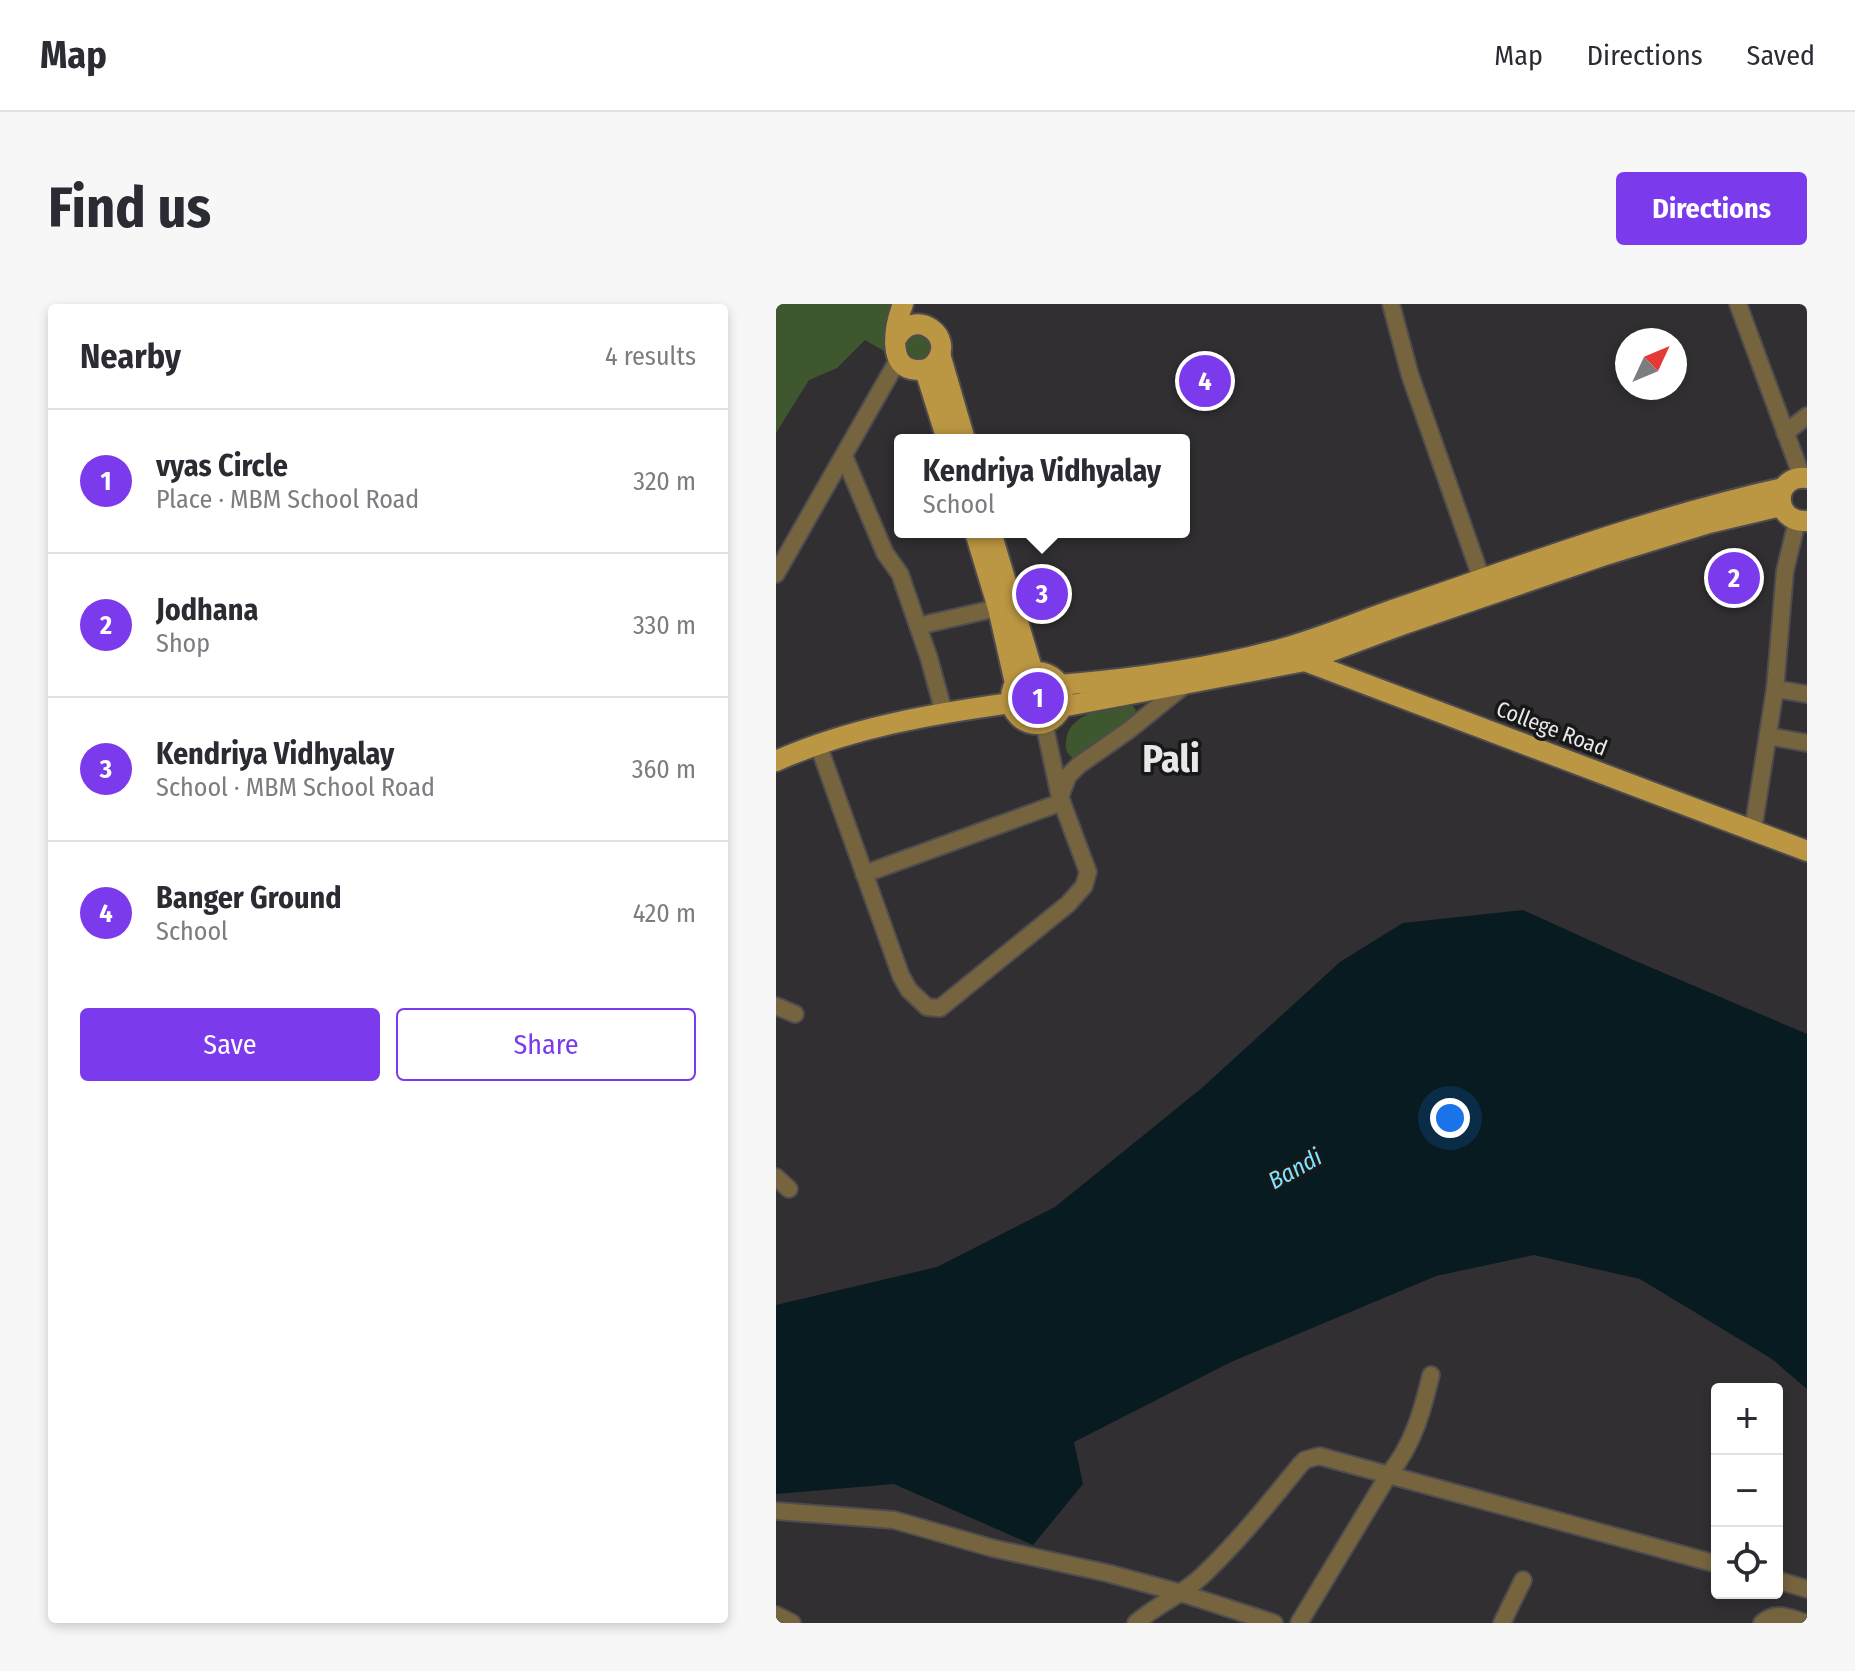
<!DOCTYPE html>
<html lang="en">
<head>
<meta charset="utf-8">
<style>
	:root { --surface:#fff; --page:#f7f7f7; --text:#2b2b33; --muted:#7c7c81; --line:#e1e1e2; --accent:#7c3aed }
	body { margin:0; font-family:"Fira Sans Condensed",sans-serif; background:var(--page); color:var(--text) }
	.controls { position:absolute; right:24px; bottom:24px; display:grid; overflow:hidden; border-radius:8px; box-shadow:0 4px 12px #0003 }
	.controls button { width:72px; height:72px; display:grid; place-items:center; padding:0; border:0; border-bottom:2px solid var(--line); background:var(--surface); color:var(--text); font:40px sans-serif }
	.compass { position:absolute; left:839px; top:24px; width:72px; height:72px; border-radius:50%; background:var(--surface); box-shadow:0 4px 12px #0003; rotate:46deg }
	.you { position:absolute; left:674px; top:814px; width:28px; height:28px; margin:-20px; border:6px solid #fff; border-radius:50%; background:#1a73e8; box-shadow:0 0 0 12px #1a73e833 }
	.badge { display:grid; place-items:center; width:52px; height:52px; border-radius:50%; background:var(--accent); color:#fff; font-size:26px; font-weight:700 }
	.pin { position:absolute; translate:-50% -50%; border:4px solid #fff; box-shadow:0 2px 8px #0006 }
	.popup { position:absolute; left:118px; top:130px; width:296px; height:104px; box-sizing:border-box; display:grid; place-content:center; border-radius:8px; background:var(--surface); filter:drop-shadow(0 2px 6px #0005); font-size:26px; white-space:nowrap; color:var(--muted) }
	.popup b { font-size:30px; color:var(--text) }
	.popup::after { content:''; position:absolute; left:50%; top:100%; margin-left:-16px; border:16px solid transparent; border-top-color:var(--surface) }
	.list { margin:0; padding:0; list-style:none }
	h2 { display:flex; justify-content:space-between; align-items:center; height:104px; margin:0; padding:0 32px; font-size:34px }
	h2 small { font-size:26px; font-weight:400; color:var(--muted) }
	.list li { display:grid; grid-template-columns:52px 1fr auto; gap:24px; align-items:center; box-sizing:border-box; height:144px; padding:0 32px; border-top:2px solid var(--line) }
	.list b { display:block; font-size:30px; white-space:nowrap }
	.list p { margin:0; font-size:26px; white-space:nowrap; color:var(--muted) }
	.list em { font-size:26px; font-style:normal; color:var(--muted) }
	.actions { display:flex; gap:16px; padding:24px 32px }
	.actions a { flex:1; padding:18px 0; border:2px solid var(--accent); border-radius:8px; text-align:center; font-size:28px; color:var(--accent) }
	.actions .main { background:var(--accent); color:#fff }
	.icon { flex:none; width:44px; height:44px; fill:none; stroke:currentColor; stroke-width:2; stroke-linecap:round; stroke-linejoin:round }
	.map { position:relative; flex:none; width:1031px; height:1319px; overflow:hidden; border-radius:8px }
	header { display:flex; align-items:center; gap:48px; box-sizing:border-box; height:112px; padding:0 40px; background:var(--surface); border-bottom:2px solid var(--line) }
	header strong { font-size:38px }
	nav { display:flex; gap:44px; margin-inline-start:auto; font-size:28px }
	.intro { display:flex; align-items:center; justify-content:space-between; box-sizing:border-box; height:192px; padding:0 48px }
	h1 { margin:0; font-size:56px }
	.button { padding:20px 36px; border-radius:8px; background:var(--accent); color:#fff; font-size:28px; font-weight:700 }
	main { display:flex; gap:48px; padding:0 48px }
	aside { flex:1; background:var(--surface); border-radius:8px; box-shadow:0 4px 12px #0003 }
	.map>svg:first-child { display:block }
	.green { fill:#3e572f }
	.water { fill:#071b20 }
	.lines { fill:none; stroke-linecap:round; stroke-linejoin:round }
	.minor-casing { stroke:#4e4c4f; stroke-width:20 }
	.major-casing { stroke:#4e4c4f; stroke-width:24 }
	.minor { stroke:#76643f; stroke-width:16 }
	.major { stroke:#bc9743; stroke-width:20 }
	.labels { text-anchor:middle; stroke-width:7; stroke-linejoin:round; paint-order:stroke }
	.street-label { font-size:22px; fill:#e8e7e9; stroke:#181819 }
	.water-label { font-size:24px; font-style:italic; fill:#7fe3fe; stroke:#181819 }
	.town-label { font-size:38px; font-weight:bold; fill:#e8e7e9; stroke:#181819 }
</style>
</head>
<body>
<header>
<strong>Map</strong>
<nav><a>Map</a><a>Directions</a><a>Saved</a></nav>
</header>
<div class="intro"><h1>Find us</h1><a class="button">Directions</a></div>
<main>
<aside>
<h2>Nearby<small>4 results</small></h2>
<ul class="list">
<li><span class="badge">1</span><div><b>vyas Circle</b><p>Place · MBM School Road</p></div><em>320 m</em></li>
<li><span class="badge">2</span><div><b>Jodhana</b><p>Shop</p></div><em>330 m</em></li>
<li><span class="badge">3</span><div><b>Kendriya Vidhyalay</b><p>School · MBM School Road</p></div><em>360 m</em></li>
<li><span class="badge">4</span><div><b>Banger Ground</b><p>School</p></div><em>420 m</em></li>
</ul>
<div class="actions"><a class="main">Save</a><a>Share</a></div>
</aside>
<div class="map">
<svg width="1031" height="1319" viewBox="0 0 1031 1319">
	<rect width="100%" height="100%" fill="#312f32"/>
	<g class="green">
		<polygon points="0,0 129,0 108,47 89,36 61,64 33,76 0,129"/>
		<path d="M 139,29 L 151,33 C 155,41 156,45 151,53 L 141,56 L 131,52 L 128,36 Z"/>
		<circle cx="263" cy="394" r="15"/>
		<path d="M 354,397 L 360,407 L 354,414 L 298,455 C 292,450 289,447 290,439 C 290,409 332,404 354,397 Z"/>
	</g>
	<polygon class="water" points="747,606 855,655 1031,730 1031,1085 996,1055 864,975 758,951 660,972 455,1058 298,1138 307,1180 257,1241 118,1180 0,1190 0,1001 161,963 279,903 427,783 564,658 627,619"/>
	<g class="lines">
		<g class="minor-casing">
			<g id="minor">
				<polyline points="615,0 634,71 706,276"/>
				<polyline points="962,0 1026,173"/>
				<polyline points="1009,129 1031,112"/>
				<polyline points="68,152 109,249 124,270 153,354 168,409"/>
				<polyline points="0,270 122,56"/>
				<polyline points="142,322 230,302"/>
				<polyline points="999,385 1031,390"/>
				<polyline points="992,432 1031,439"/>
				<polyline points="42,440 125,672 133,686 151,703 164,704 292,600 308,582 312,568 284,493 268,419"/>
				<polyline points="284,493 292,472 303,461 353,426 410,380"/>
				<polyline points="977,526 999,385 1009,267 1021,217"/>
				<polyline points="88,570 286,498"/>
				<polyline points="0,702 19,710"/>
				<polyline points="0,873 13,885"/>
				<polyline points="0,1207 118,1216 216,1244 331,1269 405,1289 498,1319"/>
				<polyline points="1001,1276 1031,1285"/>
				<polyline points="0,1311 16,1319"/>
				<path d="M 360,1319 C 380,1301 406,1291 426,1272 C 462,1238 493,1199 524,1161 L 529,1156 L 543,1152 L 941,1260"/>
				<path d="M 523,1319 L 613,1170 C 637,1141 646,1108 655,1071"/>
				<polyline points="726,1319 747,1276"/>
				<path d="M 986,1319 C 1000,1306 1014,1314 1030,1319"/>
			</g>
		</g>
		<g class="major-casing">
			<g id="major">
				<path d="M 120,35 C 139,1 181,33 159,59 C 155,64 149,66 143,66 C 109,67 119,20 127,0"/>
				<polyline points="164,50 189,136"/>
				<polyline points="149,66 171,136"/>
				<path d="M 1031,174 C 996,170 996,219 1031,217"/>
				<polyline points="199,228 222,304 239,379"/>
				<polyline points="215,228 257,368"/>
				<polyline points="526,356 1031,547"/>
				<circle cx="261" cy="394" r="26"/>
				<path d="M 283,381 C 358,375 433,365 505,345 C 548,333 589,315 631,301 C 753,259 881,212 1007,184"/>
				<polyline points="285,403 529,357 631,319 826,252 933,219 1005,202"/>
				<path d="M 0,457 C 74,424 155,410 235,399"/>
			</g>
		</g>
		<use href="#minor" class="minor"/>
		<use href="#major" class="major"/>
	</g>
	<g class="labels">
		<g class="street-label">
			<text transform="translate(776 424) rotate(21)" y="8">College Road</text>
		</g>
		<g class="water-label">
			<text transform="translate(519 865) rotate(-29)" y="8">Bandi</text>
		</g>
		<g class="town-label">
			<text x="395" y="468">Pali</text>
		</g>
	</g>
</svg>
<div class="controls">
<button>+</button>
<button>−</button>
<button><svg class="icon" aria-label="locate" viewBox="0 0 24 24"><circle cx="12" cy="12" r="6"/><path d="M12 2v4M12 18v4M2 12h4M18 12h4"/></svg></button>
</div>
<svg class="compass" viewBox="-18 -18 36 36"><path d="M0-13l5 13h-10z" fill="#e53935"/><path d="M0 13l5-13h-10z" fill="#7c7c81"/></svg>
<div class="you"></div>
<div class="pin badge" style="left:262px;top:394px">1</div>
<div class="pin badge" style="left:958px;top:274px">2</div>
<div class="pin badge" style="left:266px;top:290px">3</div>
<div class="popup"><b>Kendriya Vidhyalay</b>School</div>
<div class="pin badge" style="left:429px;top:77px">4</div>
</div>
</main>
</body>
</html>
